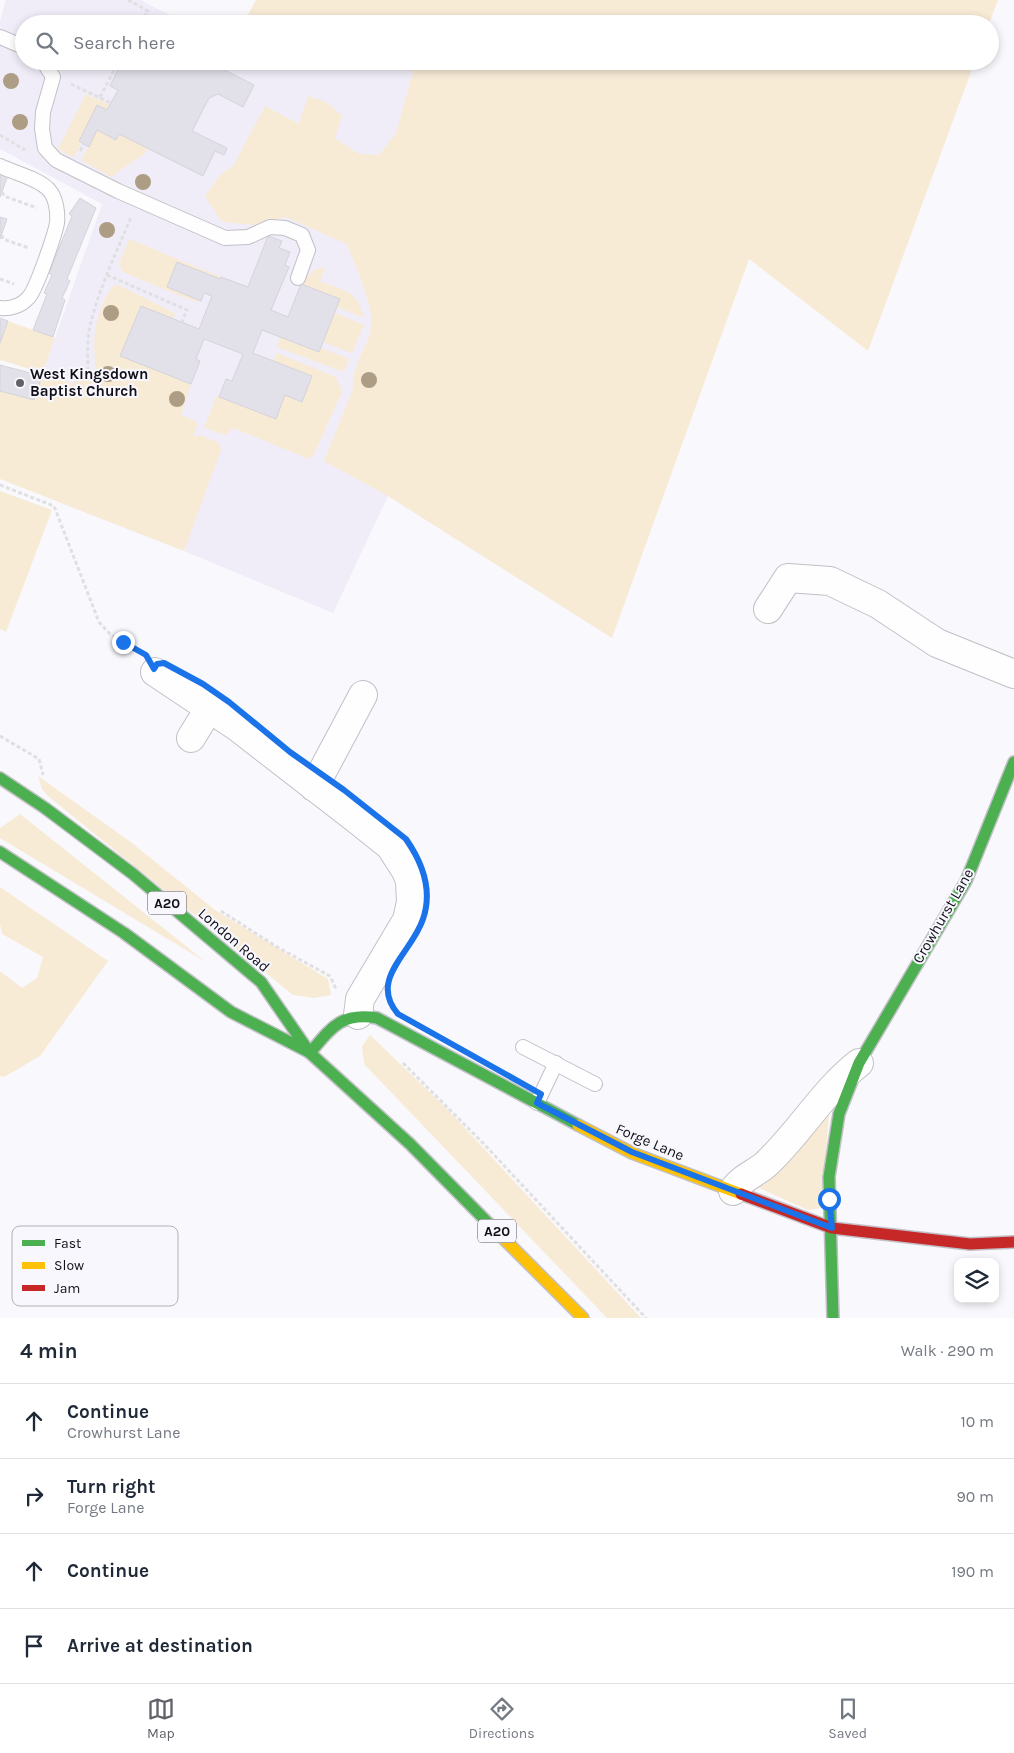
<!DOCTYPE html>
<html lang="en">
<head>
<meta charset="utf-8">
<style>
	:root { --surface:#fff; --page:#f2f2f3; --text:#1f2937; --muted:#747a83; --line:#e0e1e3; --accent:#636168 }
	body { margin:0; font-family:Karla,sans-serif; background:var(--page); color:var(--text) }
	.controls { position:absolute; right:15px; bottom:15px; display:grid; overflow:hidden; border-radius:10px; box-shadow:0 2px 8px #0003 }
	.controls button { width:45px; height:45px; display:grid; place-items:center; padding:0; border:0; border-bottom:1px solid var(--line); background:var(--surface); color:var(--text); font:25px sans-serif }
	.stop { position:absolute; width:15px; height:15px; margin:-11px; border:4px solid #1a73e8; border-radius:50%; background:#fff }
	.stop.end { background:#1a73e8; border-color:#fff; box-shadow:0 1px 5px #0008 }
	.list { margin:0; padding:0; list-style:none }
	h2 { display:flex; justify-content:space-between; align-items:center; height:65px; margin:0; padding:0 20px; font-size:21px }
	h2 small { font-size:16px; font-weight:400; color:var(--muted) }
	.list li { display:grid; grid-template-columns:32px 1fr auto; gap:15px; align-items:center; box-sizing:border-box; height:75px; padding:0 20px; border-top:1px solid var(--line) }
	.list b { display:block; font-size:19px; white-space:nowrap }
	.list p { margin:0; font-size:16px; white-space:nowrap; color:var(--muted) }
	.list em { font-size:16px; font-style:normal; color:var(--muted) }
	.icon { flex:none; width:28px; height:28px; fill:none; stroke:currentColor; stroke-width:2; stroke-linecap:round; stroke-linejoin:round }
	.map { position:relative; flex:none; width:1014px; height:1318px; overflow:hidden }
	.search { position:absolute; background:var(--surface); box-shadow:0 2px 8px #0003; left:15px; right:15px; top:15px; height:55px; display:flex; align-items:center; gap:12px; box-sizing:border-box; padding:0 18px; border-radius:28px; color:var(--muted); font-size:19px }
	.sheet { height:365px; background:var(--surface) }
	nav { display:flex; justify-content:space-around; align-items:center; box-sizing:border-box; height:70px; border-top:1px solid var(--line); background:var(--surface); font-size:14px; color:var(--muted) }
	nav a { display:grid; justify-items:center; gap:2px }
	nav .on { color:var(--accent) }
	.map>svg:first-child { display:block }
	.built { fill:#f0edf8 }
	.green { fill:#f8ebd6 }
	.building { fill:#e2e0e8; stroke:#d5d3da }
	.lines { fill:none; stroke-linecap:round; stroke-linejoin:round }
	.lane-casing { stroke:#c2c0c7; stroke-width:16 }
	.street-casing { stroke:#c2c0c7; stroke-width:30 }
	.fast-casing { stroke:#c2c0c7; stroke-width:14 }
	.slow-casing { stroke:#c2c0c7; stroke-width:14 }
	.jam-casing { stroke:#c2c0c7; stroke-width:14 }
	.path { stroke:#e0e0e2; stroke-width:3; stroke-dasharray:4 2.5; stroke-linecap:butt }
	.lane { stroke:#fefeff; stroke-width:14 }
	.street { stroke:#fefeff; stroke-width:28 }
	.fast { stroke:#4caf50; stroke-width:11 }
	.slow { stroke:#ffc107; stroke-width:11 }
	.jam { stroke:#c62828; stroke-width:11 }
	.tree { fill:#ac9d84 }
	.route { stroke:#1a73e8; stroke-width:6 }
	.poi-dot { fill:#636168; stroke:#f8f7fd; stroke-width:2 }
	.labels { text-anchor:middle; stroke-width:4; stroke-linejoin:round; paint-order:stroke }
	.shield { fill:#f8f7fd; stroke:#57555d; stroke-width:1 }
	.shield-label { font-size:14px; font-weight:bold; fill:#120f19 }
	.poi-label { font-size:15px; font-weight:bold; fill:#120f19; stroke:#f8f7fd; text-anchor:start }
	.street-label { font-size:15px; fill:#120f19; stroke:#f8f7fd }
	.key { fill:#f8f7fd; stroke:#b3b1b9; stroke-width:1 }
	.key-label { font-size:14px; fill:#120f19 }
</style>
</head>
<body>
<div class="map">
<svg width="1014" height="1318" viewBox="0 0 1014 1318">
	<rect width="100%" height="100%" fill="#f9f8fc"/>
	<polygon class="built" points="6,0 141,0 186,24 24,24 24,61 394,61 454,93 612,638 388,496 333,613 184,551 63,504 43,372 102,204 0,149 0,21"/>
	<g class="green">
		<polygon points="256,0 998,0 989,24 243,24"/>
		<path d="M 394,61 L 975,61 L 868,351 L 749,259 L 612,638 L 388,496 L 324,461 L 353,389 C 351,365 369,348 371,326 C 374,306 354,263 347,244 L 286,217 L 255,225 L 222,222 L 205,196 L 220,175 L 233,166 L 265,106 L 299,124 L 308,96 L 326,102 L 342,116 L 335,138 L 359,154 L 379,155 L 396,133 L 413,72 Z"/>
		<polygon points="86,94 110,105 107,110 97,106 79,141 81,143 74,158 58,149"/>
		<polygon points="97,130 116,140 119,134 148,148 145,153 111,177 81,160"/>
		<polygon points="129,239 221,277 220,279 177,262 167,287 201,301 193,301 123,272 119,264"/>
		<path d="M 325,267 L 320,281 C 344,291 358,290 364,318 L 337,307 L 301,284 L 314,270 Z"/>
		<path d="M 116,284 L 175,313 L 173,319 L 141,306 L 121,356 L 191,384 L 181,415 L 198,423 L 193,437 L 199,435 L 218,442 L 221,450 L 184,551 L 0,479 L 0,391 L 34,400 L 43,373 L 0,360 L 0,343 L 8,321 L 55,338 L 43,372 L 74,384 L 79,373 L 95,379 C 96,350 90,337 102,306 C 106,297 108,290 116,284 Z"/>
		<polygon points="335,313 364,325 352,353 323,342"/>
		<polygon points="280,337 318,352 321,348 349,359 344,372 277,347"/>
		<polygon points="277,353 336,377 342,392 314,454 309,459 233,428 225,435 204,428 217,395 276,418 285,395 302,402 312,376 273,361"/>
		<polygon points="0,491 52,510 6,632 0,629"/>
		<polygon points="38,776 132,843 215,910 328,979 331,995 314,998 293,995 48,796 42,789"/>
		<polygon points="20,814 206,962 0,838 0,828"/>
		<polygon points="0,887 108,961 40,1056 4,1077 0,1076 0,971 22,988 37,978 43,957 2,934 0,924"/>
		<polygon points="370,1035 447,1109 641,1318 607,1318 364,1064 362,1046"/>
		<polygon points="830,1105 821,1208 808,1210 759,1188 758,1182"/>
	</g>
	<g class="building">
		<polygon points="122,61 207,61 254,85 243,107 218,94 209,98 192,131 227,148 224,155 215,151 203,176 119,134 116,140 97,130 89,147 79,141 97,105 107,110 118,90 110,86"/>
		<polygon points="0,172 8,175 0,197"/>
		<polygon points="80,198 96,208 67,279 70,281 62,298 65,300 53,337 33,330 47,294 44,293 52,275 49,273 72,216 69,214"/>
		<polygon points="0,217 7,219 0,239"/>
		<polygon points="268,236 282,241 279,248 290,252 285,265 289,267 271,310 288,317 301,284 340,299 319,352 262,330 253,353 312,376 302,402 285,395 276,419 219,397 226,379 232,381 243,354 204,339 196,359 200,361 191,384 120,356 141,306 199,329 212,296 204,293 201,301 167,287 177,262 220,279 221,277 248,287"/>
		<polygon points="0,318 8,321 0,343"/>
		<polygon points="0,365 42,376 34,400 0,391"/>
	</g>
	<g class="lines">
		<g class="lane-casing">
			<g id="lane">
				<polyline points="0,37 24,47"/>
				<polyline points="43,61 53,77 43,112 42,129 45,148 56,160 118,191 225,238 248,237 270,227 285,228 302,235 308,250 298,278"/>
				<path d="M 0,166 C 14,173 38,178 49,190 C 56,198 58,212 57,223 C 55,234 36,291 28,298 C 21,306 10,309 0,308"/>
				<polyline points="523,1047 595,1084"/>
				<polyline points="537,1103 556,1063"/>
			</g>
		</g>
		<g class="street-casing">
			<g id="street">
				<polyline points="768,609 788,578 830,581 878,604 937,643 1014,674"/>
				<polyline points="155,672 236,726 356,819 390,846 406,871 410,881 411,902 407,920 360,999 358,1015"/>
				<polyline points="191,738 210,707"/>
				<polyline points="314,787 363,695"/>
				<path d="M 733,1191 C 740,1179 754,1174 765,1165 C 799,1134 822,1092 859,1063"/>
			</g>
		</g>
		<g class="fast-casing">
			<g id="fast">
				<polyline points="0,778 45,808 133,874 261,982 310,1053 410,1144 501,1236"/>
				<polyline points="0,852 124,933 231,1012 307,1051"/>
				<path d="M 310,1053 C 331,1028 341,1012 377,1018 L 578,1125"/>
				<polyline points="833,1318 829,1177 839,1114 859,1063 966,881 1014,762"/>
			</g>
		</g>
		<g class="slow-casing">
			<g id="slow">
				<polyline points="578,1125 632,1153 741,1194"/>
				<polyline points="501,1236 583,1318"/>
			</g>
		</g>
		<g class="jam-casing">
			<polyline id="jam" points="741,1194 832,1228 970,1244 1014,1242"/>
		</g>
		<g class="path">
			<polyline points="128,0 148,11 141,24"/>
			<polyline points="71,84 111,103"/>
			<polyline points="100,97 119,61"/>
			<polyline points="0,135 25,150"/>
			<polyline points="80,151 84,144"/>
			<polyline points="2,192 4,196 37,208"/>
			<polyline points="2,235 3,239 29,248"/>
			<polyline points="107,275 187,310 182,322"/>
			<polyline points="0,279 14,284"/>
			<path d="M 88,377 C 88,359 86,340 91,322 C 100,286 117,251 131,217"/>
			<polyline points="0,485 54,506 99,622 110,634 141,652"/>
			<polyline points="0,736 39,759 43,775"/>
			<polyline points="221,911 277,947 330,976 336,989"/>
			<polyline points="403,1063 483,1143 646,1318"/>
		</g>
		<use href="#lane" class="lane"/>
		<use href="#street" class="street"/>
		<use href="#fast" class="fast"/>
		<use href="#slow" class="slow"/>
		<use href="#jam" class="jam"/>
	</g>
	<g class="tree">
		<circle cx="11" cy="81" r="8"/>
		<circle cx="20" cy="122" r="8"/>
		<circle cx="143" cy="182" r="8"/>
		<circle cx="107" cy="230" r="8"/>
		<circle cx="111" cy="313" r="8"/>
		<circle cx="108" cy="374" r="8"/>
		<circle cx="369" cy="380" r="8"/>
		<circle cx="177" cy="399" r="8"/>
	</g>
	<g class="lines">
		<path class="route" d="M 123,642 L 146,655 L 154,669 L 157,664 L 164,663 L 203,684 L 229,702 L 290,752 L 344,790 L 406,839 C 422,862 433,890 423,919 C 412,953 368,979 398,1014 L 541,1094 L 537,1103 L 632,1152 L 832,1228 L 829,1199"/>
	</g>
	<circle class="poi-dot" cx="20" cy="383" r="5"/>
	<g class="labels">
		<g class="shield">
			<rect x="148" y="891.5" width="38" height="23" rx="4"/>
			<rect x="478" y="1219.5" width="38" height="23" rx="4"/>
		</g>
		<g class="shield-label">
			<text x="167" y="908">A20</text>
			<text x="497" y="1236">A20</text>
		</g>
		<g class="poi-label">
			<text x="30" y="379">West Kingsdown<tspan x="30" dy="17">Baptist Church</tspan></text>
		</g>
		<g class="street-label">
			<text transform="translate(943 916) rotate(-60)" y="5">Crowhurst Lane</text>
			<text transform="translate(234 940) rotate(41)" y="5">London Road</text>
			<text transform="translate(650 1142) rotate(23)" y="5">Forge Lane</text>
		</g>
	</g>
	<rect x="12" y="1226" width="166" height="80" rx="8" class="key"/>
	<rect x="22" y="1240" width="23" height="6" fill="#4caf50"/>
	<rect x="22" y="1262" width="23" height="7" fill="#ffc107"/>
	<rect x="22" y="1285" width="23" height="6" fill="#c62828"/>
	<g class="key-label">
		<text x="54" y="1248">Fast</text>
		<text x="54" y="1270">Slow</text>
		<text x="54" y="1293">Jam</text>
	</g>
</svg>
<div class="controls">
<button><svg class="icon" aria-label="layers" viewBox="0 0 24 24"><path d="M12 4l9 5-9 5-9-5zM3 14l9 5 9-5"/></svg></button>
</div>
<div class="stop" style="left:829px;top:1199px"></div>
<div class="stop end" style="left:123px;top:642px"></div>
<div class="search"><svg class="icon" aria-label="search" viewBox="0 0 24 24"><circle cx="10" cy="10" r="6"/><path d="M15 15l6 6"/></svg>Search here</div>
</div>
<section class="sheet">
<h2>4 min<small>Walk · 290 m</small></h2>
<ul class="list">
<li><svg class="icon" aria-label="ahead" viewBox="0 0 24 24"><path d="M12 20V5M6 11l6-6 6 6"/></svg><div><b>Continue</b><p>Crowhurst Lane</p></div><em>10 m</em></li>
<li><svg class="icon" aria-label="right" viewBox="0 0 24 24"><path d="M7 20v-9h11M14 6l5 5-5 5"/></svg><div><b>Turn right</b><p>Forge Lane</p></div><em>90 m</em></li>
<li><svg class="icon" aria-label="ahead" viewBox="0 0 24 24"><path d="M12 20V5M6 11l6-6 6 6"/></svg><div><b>Continue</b></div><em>190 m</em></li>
<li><svg class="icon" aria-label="arrive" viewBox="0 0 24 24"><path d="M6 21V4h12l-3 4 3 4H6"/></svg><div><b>Arrive at destination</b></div></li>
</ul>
</section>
<nav>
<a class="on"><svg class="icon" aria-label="map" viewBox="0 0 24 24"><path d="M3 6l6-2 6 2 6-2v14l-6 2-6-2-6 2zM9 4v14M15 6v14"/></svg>Map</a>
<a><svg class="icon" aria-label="directions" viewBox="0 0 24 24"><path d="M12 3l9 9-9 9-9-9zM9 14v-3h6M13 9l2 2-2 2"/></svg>Directions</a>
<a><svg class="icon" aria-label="saved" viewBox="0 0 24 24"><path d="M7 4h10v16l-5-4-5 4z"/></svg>Saved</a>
</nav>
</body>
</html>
